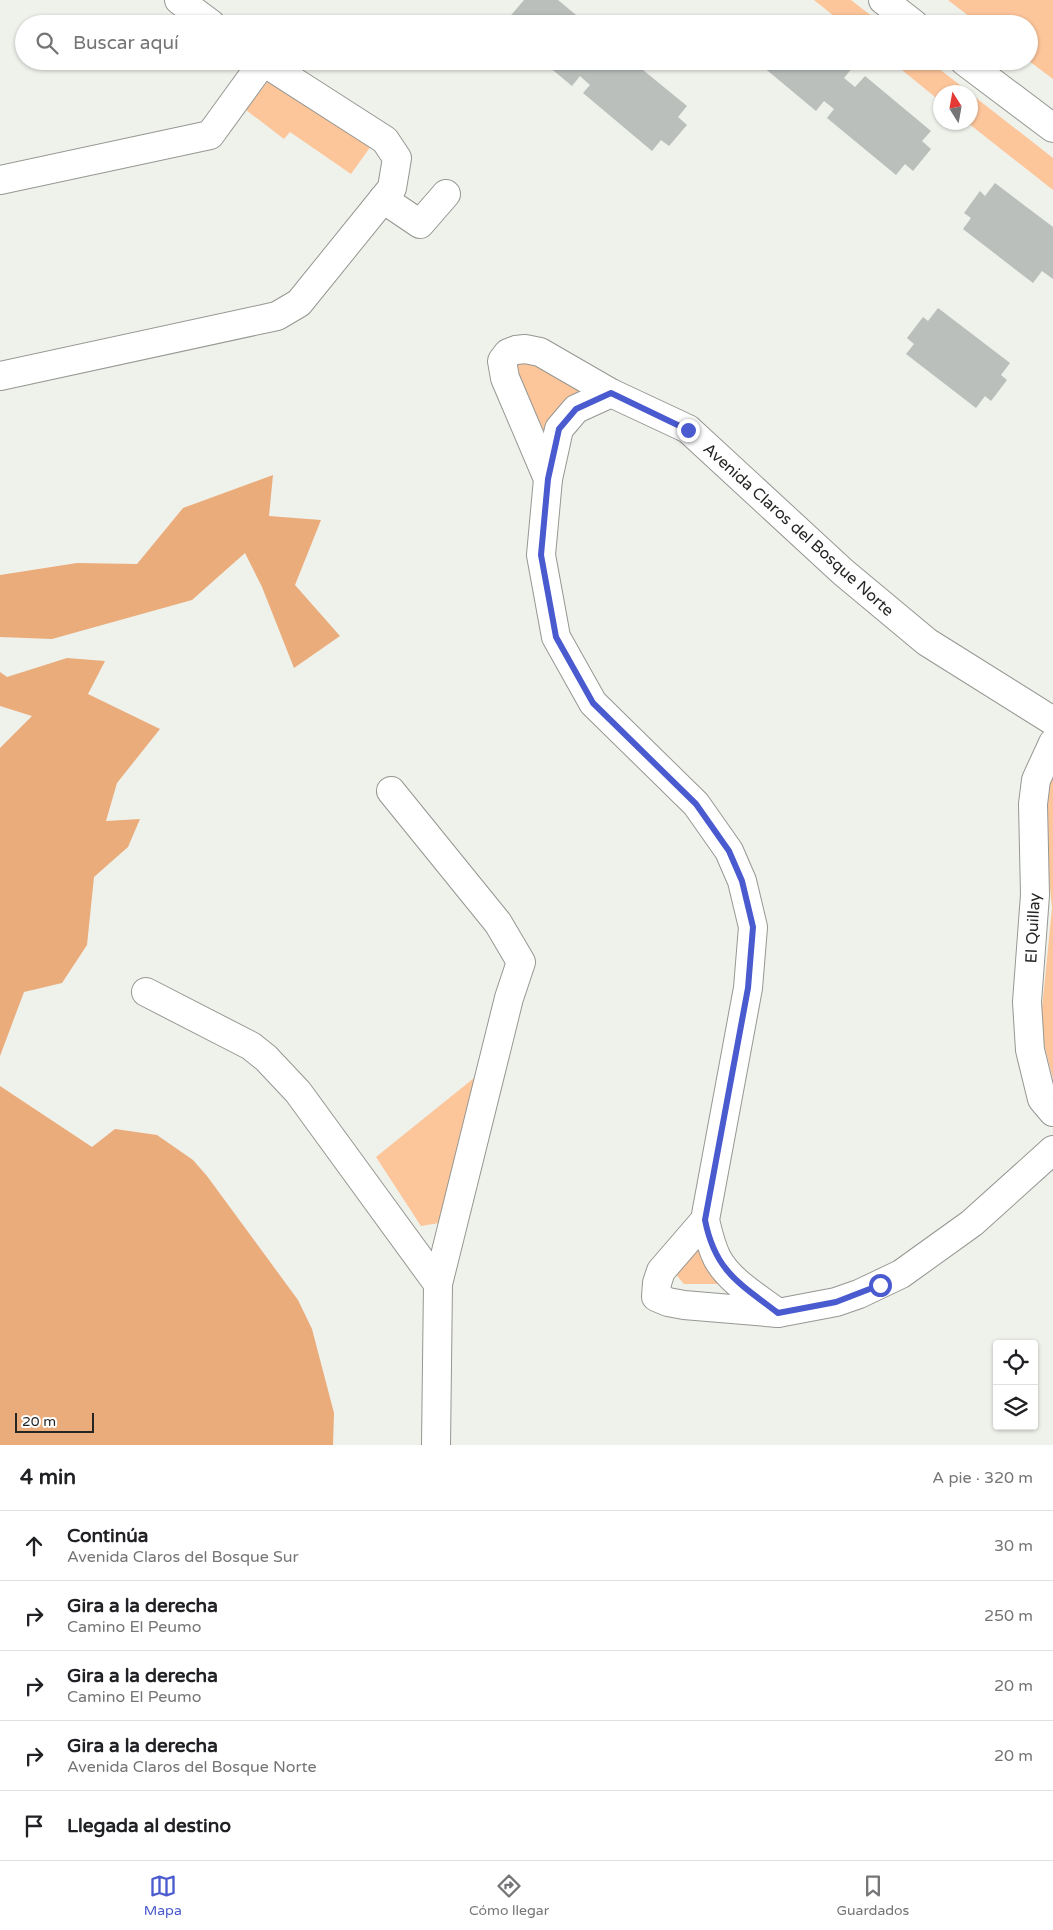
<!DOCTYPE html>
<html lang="es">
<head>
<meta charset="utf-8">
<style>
	:root { --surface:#fff; --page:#f2f2f2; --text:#202124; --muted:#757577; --line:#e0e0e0; --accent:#4a5acf }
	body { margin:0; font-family:"Varela Round",sans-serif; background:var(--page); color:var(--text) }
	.controls { position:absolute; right:15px; bottom:15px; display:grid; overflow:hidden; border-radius:5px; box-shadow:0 1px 4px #0004 }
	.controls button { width:45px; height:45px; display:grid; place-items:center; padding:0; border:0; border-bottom:1px solid var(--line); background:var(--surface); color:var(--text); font:25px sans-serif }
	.compass { position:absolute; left:933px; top:85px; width:45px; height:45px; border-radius:50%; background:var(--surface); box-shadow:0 1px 4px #0004; rotate:349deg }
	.scale { position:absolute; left:15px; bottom:12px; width:79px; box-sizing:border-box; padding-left:5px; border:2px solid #252623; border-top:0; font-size:14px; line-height:18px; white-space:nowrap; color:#252623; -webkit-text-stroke:4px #fff; paint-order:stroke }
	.stop { position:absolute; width:15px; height:15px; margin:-11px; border:4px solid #4a5acf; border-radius:50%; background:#fff }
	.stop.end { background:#4a5acf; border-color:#fff; box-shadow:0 1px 5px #0008 }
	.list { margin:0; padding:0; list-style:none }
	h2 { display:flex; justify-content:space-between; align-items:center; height:65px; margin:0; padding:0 20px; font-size:21px }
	h2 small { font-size:16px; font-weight:400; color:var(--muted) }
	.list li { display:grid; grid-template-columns:32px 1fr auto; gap:15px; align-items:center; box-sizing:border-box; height:70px; padding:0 20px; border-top:1px solid var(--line) }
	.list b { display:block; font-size:19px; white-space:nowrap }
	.list p { margin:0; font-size:16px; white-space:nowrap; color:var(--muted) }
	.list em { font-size:16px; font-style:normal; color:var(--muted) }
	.icon { flex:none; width:28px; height:28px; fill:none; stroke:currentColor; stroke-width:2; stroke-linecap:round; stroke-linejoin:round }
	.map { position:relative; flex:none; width:1053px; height:1445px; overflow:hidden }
	.search { position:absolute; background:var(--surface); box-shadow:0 1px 4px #0004; left:15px; right:15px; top:15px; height:55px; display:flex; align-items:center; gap:12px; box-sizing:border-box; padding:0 18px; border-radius:28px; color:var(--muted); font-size:19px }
	.sheet { height:415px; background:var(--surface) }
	nav { display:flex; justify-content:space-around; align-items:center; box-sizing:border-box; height:70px; border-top:1px solid var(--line); background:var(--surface); font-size:14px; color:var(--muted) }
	nav a { display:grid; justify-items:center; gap:2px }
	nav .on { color:var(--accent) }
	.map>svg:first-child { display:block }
	.green { fill:#fdc59a }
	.forest { fill:#eaac7b }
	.building { fill:#babfbb }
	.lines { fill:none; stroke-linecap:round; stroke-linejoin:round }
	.minor-casing { stroke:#969792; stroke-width:30 }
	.minor { stroke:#fff; stroke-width:28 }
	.route { stroke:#4a5acf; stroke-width:6 }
	.labels { text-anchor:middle; stroke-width:5; stroke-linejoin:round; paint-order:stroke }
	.street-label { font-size:16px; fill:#252623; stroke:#fff }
</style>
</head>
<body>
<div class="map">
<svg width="1053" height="1445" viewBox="0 0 1053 1445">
	<rect width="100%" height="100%" fill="#eff1eb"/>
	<g class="green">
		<polygon points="814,0 851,0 882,24 844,24"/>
		<polygon points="948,0 1053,0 1053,79 1029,61 1029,24 979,24"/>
		<polygon points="891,61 929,61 969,92 940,92 940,101"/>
		<polygon points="268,81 371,146 351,174 290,132 284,139 246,110"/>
		<polygon points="971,94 1053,158 1053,190 968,123 970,122"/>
		<polygon points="520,355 578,388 578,397 554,426 544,431 514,366"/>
		<polygon points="1053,771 1053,1079 1040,1029 1052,908 1044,824 1045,791"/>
		<polygon points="479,1074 445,1222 421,1226 376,1157"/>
		<polygon points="698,1250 706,1265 725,1284 684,1284 673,1271"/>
	</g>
	<g class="forest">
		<polygon points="273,475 269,516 321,520 295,585 340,636 294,668 262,587 245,553 192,600 52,639 0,637 0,575 77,563 137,564 183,508"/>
		<polygon points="67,658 105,661 88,694 160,729 117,783 106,821 140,819 128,847 94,877 87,945 62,983 24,992 0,1056 0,748 32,716 0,706 0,672 7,677"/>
		<polygon points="0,1086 92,1147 115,1129 157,1135 193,1160 207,1176 298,1300 312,1329 334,1413 333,1445 0,1445"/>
	</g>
	<g class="building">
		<polygon points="524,0 558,0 587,24 512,24 507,20"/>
		<polygon points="777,15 786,22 792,16 802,24 769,24"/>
		<polygon points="542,61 610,61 611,63 632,61 687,106 678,117 687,125 669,146 661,140 652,151 583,93 590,85 580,76 572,86"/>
		<polygon points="756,61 847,61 853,67 844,78 855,87 865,76 931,131 922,141 931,149 913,171 905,164 896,175 827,118 834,109 824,101 816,111"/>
		<polygon points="995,183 1053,227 1053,279 1042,271 1033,283 963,229 971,218 964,213 980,191 985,196"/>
		<polygon points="938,308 1010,363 1001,375 1007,380 991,401 985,396 976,408 906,354 914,344 907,338 923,317 928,321"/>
	</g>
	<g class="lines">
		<g class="minor-casing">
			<g id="minor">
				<polyline points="179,0 211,24"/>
				<polyline points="883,0 914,24"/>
				<polyline points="964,61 1053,128"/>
				<polyline points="0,180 210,135 263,62"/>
				<polyline points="383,199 420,224 446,194"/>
				<polyline points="0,376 277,316 299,303 392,188 397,158 385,140 262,61"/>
				<polyline points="548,479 559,429 576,409 611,393"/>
				<polyline points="1053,743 1036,780 1033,804 1035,895 1027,1002 1030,1050 1042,1099 1053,1112"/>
				<polyline points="391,791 498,923 521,962 509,998 438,1284 436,1445"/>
				<polyline points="146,992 251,1046 266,1058 298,1092 438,1284"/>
				<polyline points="705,1220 661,1271 657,1283 656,1297 668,1302 684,1305 778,1313 836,1302 859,1294 901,1274 972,1223 1053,1150"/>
				<path d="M 778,1313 C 757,1297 729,1281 717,1258 C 711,1246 708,1233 705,1220 L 748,988 L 753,927 L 742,881 L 729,851 L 696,804 L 593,703 L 556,637 L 541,555 L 548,479 L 505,378 L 502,361 L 508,353 L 516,350 L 525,349 L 540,352 L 611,393 L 688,429 L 843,572 L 927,642 L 1053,721"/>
			</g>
		</g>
		<use href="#minor" class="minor"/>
	</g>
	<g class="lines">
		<path class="route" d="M 688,430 L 611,393 L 576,409 L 559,429 L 548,479 L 541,555 L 556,637 L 593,703 L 696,804 L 729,851 L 742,881 L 753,927 L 748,988 L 705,1220 C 715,1271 739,1283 778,1313 L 836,1302 L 880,1285"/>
	</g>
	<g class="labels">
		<g class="street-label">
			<text transform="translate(799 529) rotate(42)" y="6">Avenida Claros del Bosque Norte</text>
			<text transform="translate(1032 928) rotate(-87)" y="6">El Quillay</text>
		</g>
	</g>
</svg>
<div class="controls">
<button><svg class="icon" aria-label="locate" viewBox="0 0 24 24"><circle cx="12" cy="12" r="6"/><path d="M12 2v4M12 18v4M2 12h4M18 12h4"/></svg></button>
<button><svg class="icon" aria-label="layers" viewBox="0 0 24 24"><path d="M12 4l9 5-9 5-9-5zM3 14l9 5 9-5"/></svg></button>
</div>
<svg class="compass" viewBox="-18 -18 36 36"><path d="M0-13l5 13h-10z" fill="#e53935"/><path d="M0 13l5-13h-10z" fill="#757577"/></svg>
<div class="scale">20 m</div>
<div class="stop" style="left:880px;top:1285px"></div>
<div class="stop end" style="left:688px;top:430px"></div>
<div class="search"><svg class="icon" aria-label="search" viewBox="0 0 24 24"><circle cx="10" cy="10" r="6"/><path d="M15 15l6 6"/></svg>Buscar aquí</div>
</div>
<section class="sheet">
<h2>4 min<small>A pie · 320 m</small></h2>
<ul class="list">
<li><svg class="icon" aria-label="ahead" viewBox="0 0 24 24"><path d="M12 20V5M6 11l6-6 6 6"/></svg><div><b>Continúa</b><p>Avenida Claros del Bosque Sur</p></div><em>30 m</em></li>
<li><svg class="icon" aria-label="right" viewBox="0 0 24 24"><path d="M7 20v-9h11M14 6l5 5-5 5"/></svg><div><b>Gira a la derecha</b><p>Camino El Peumo</p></div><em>250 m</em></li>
<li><svg class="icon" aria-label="right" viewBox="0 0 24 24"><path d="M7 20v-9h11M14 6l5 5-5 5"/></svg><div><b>Gira a la derecha</b><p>Camino El Peumo</p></div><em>20 m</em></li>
<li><svg class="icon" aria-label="right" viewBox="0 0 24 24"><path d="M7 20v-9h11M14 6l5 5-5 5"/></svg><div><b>Gira a la derecha</b><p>Avenida Claros del Bosque Norte</p></div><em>20 m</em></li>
<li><svg class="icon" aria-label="arrive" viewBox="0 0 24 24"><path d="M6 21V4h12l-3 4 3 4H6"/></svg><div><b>Llegada al destino</b></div></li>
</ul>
</section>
<nav>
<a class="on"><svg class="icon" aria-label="map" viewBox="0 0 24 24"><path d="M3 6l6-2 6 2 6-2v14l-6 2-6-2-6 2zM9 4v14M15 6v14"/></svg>Mapa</a>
<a><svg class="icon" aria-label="directions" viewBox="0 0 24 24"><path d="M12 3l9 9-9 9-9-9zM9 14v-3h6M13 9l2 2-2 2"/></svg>Cómo llegar</a>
<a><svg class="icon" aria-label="saved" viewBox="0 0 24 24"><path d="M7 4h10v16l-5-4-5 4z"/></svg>Guardados</a>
</nav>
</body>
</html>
